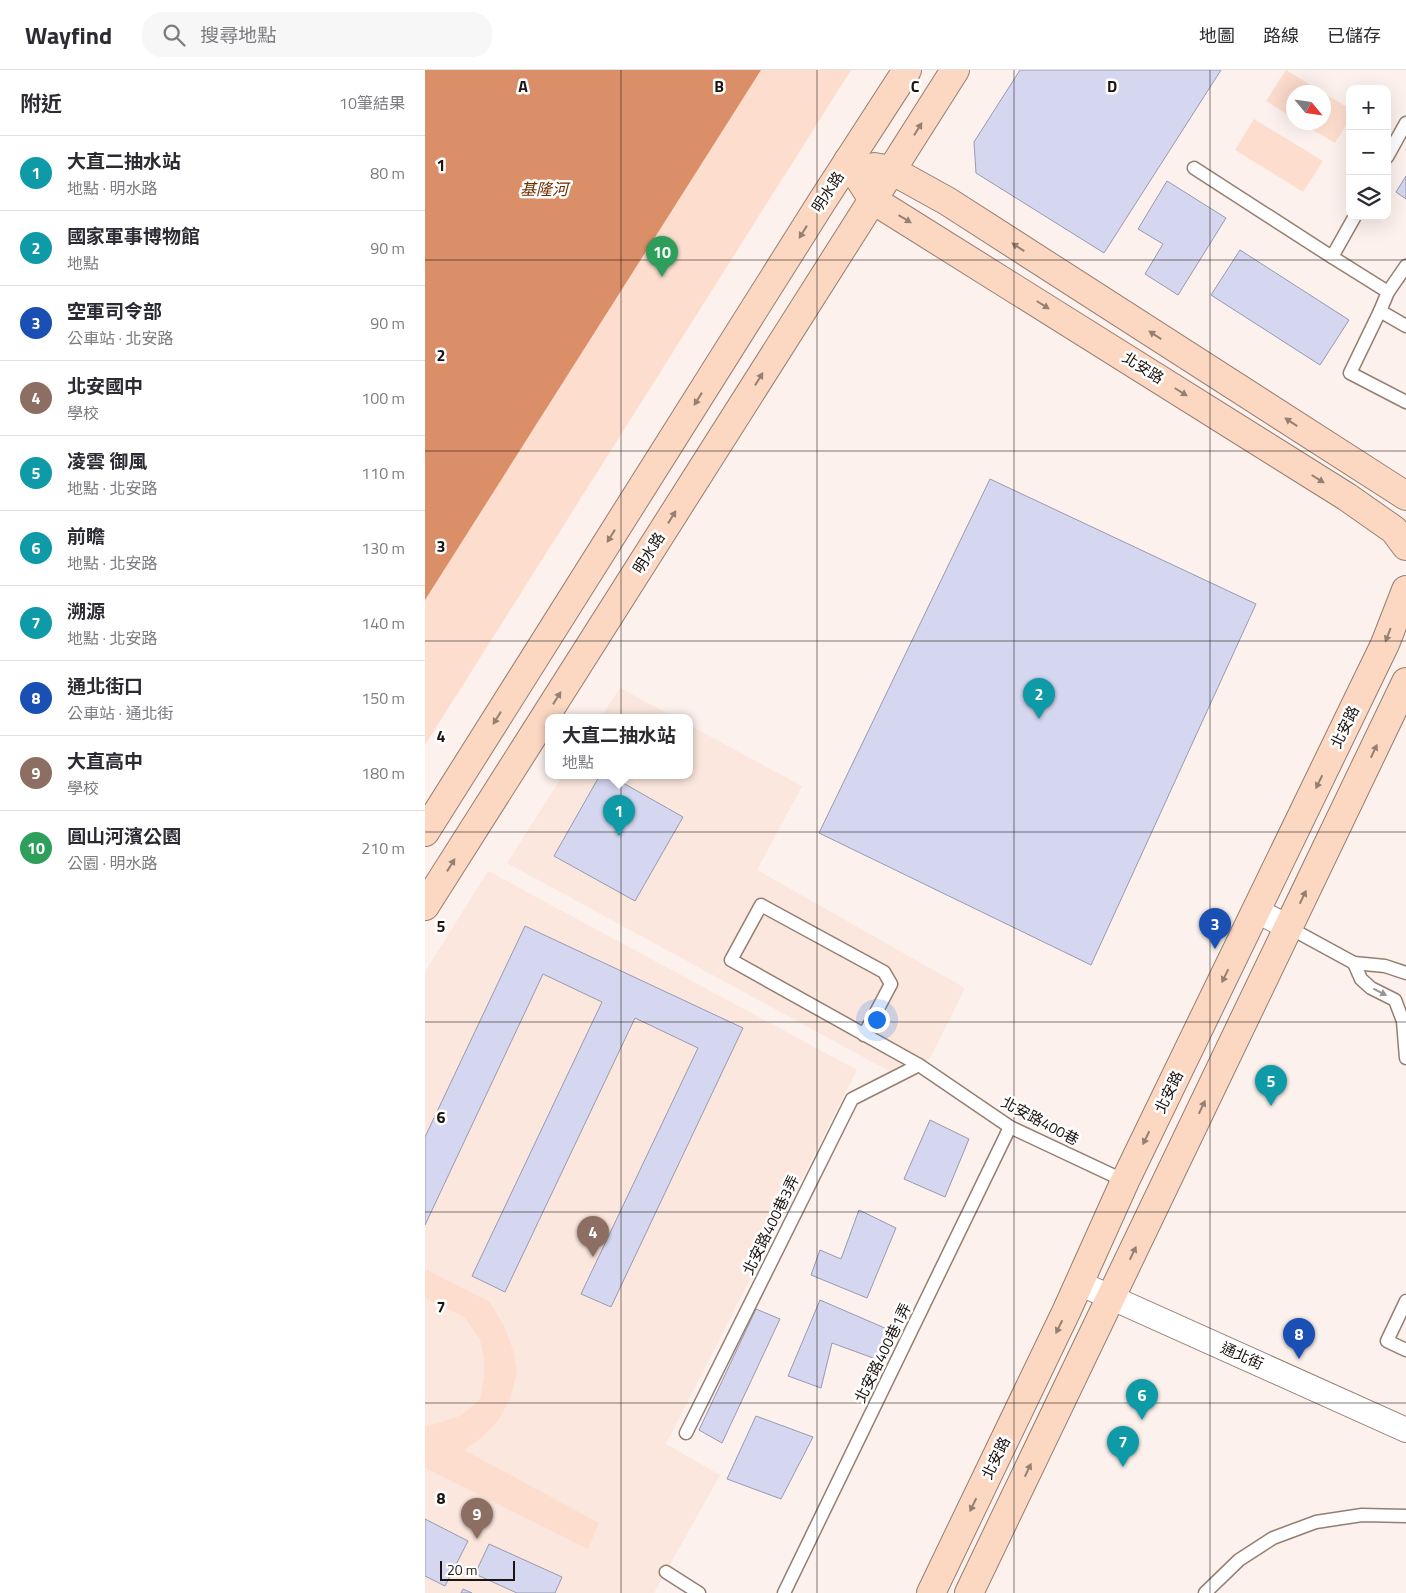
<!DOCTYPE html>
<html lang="zh-TW">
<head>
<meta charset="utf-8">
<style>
	:root { --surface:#fff; --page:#f7f7f7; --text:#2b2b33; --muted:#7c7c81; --line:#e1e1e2; --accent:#4d3fb6 }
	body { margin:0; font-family:"Titillium Web","Noto Sans TC",sans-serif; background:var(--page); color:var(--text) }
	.controls { position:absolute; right:15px; top:15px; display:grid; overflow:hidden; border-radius:10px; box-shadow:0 5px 20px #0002 }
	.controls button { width:45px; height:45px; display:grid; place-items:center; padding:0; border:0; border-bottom:1px solid var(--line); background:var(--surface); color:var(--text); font:25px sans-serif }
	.compass { position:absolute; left:861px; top:15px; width:45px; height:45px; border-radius:50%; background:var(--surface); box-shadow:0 5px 20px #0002; rotate:119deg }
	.scale { position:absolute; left:15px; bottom:12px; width:75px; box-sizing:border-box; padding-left:5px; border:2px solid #1c1410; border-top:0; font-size:14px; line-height:18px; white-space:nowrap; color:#1c1410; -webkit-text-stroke:4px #fff; paint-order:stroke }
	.you { position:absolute; left:451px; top:949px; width:18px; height:18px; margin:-12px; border:4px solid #fff; border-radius:50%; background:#1a73e8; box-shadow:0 0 0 8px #1a73e833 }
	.badge { display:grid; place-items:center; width:32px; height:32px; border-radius:50%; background:var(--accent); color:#fff; font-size:16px; font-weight:700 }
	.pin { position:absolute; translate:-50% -41px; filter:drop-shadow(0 1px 2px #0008) }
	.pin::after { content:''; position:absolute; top:26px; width:18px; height:15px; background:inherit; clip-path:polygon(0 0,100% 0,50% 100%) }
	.popup { position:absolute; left:120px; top:644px; width:148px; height:65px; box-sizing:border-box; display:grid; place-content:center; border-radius:10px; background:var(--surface); filter:drop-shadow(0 1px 4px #0005); font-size:16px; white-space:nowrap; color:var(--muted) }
	.popup b { font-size:19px; color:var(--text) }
	.popup::after { content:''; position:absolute; left:50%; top:100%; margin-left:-10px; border:10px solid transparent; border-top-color:var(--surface) }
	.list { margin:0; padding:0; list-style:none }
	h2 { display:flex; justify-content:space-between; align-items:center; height:65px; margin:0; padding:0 20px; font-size:21px }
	h2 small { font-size:16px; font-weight:400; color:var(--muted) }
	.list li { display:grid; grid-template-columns:32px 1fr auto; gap:15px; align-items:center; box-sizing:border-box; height:75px; padding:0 20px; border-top:1px solid var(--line) }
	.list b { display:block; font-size:19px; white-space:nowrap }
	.list p { margin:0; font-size:16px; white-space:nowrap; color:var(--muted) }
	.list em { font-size:16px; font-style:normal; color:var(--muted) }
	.icon { flex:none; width:28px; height:28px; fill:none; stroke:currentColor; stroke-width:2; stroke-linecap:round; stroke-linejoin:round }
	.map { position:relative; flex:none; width:981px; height:1523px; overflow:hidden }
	header { display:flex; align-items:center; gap:30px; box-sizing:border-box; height:70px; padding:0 25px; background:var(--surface); border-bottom:1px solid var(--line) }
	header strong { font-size:24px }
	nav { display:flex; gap:28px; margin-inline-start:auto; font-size:18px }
	.search { width:350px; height:45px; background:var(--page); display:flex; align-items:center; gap:12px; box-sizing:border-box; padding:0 18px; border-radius:20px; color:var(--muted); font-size:19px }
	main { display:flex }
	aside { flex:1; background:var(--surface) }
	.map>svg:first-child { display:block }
	.built { fill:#fbe7dd }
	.green { fill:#fdddce }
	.water { fill:#da8f69 }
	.building { fill:#d5d7f0; stroke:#9899b0 }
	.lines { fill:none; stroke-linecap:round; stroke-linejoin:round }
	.service-casing { stroke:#957e72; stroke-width:15 }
	.minor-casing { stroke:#957e72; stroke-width:26 }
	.secondary-casing { stroke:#957e72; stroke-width:30 }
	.service { stroke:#fff; stroke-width:12 }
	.minor { stroke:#fff; stroke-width:24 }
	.secondary { stroke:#fcd8c3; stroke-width:28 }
	.oneway { fill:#978072 }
	.oneway2 { fill:#999593 }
	.grid { fill:none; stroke:#1c1410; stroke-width:1; stroke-opacity:0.55 }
	.labels { text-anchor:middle; stroke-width:5; stroke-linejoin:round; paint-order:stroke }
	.street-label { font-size:15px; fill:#1c1410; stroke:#fff }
	.water-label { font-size:16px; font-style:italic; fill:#6f2c00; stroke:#fff }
	.grid-label { font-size:16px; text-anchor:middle; font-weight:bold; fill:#1c1410; stroke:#fff; stroke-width:5; stroke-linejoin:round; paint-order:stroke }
</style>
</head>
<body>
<header>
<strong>Wayfind</strong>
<div class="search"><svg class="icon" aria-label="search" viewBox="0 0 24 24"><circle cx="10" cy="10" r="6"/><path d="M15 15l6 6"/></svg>搜尋地點</div>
<nav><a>地圖</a><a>路線</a><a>已儲存</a></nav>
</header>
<main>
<aside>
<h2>附近<small>10筆結果</small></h2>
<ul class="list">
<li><span class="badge" style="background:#0f9aa8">1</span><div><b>大直二抽水站</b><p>地點 · 明水路</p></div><em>80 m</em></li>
<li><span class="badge" style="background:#0f9aa8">2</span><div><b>國家軍事博物館</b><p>地點</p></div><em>90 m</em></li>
<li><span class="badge" style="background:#1a4fb4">3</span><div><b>空軍司令部</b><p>公車站 · 北安路</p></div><em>90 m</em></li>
<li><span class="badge" style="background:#8d6e63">4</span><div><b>北安國中</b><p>學校</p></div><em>100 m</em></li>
<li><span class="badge" style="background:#0f9aa8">5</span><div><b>凌雲 御風</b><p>地點 · 北安路</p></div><em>110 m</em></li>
<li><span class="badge" style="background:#0f9aa8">6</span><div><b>前瞻</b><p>地點 · 北安路</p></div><em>130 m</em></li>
<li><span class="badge" style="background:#0f9aa8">7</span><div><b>溯源</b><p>地點 · 北安路</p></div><em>140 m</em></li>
<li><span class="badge" style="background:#1a4fb4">8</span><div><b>通北街口</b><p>公車站 · 通北街</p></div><em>150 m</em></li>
<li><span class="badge" style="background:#8d6e63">9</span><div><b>大直高中</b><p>學校</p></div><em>180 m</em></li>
<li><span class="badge" style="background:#2e9e5b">10</span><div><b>圓山河濱公園</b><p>公園 · 明水路</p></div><em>210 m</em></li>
</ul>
</aside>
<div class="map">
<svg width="981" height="1523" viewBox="0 0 981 1523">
	<rect width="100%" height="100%" fill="#fcf1ec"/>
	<g class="built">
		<polygon points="195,618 249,647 176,647"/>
		<polygon points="264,655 377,716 332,800 540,918 505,988 473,1006 82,793 138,705 264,705"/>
		<polygon points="63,801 432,1000 241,1374 295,1405 229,1523 0,1523 0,902"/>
	</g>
	<g class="green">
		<polygon points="311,0 426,0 0,675 0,491"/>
		<polygon points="861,0 897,22 868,22 868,48 841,31"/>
		<polygon points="899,23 925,39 925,49 910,73 876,53 898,52"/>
		<polygon points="829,49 898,91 878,122 810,80"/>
		<polygon points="0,1199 65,1232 80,1258 89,1283 92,1303 84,1331 73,1351 55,1369 39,1380 174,1453 163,1479 0,1398 0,1357 35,1346 55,1330 59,1308 59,1288 55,1269 39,1247 0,1228"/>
	</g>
	<polygon class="water" points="0,0 336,0 0,530"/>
	<g class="building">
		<polygon points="595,0 796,0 679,183 551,103 549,72"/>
		<polygon points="981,106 981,129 971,122"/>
		<polygon points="742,111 801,148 753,225 720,204 738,174 713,159"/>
		<polygon points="815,180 924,250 895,295 786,225"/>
		<polygon points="565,409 831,534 666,895 394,763"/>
		<polygon points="175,705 184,705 258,747 210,831 129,786"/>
		<polygon points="100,856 318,958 186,1237 156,1224 273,978 210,948 80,1222 47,1206 177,932 118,904 0,1155 0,1067"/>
		<polygon points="505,1050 544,1069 520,1127 479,1109"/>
		<polygon points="434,1140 471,1158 442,1228 386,1205 395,1180 416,1189"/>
		<polygon points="395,1230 469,1262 459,1292 407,1273 396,1318 363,1306"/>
		<polygon points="331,1239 355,1249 297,1373 274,1360"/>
		<polygon points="331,1346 388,1367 356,1429 302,1409"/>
		<polygon points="0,1449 43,1471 20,1516 0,1506"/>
		<polygon points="64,1474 137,1507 130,1523 92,1523 50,1504"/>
		<polygon points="38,1519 47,1523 36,1523"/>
	</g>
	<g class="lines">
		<g class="service-casing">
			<g id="service">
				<polyline points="962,87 981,53"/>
				<polyline points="769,98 907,187 930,146"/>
				<polyline points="907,187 963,222"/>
				<polyline points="981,196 963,222 955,241 981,256"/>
				<polyline points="955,241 925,303 981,332"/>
				<polyline points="863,857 929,893 960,896 981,903"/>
				<polyline points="929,893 936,909 946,918 970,930 978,951 981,988"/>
				<polyline points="439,965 466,914 459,902 336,835 306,890 494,995 585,1057 700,1111"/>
				<polyline points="981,1231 962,1271 981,1280"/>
				<polyline points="261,1363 427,1029 494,995"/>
				<polyline points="241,1502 274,1523"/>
				<polyline points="359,1523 585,1057"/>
				<polyline points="780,1523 814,1490 848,1468 891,1452 937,1445 981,1446"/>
			</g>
		</g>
		<g class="minor-casing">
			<g id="minor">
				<polyline points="832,841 863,857"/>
				<polyline points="654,1213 981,1360"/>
			</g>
		</g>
		<g class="secondary-casing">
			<g id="secondary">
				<polyline points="423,91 448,130 922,427 969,460 981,476"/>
				<polyline points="449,97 466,100 522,131 981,426"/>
				<polyline points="0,762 396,133 482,0"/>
				<polyline points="0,836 530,0"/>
				<polyline points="506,1523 642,1240 700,1111 960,574 981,520"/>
				<polyline points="544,1523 981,612"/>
			</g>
		</g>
		<use href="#service" class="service"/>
		<use href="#minor" class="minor"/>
		<use href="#secondary" class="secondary"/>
	</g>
	<defs><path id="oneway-solid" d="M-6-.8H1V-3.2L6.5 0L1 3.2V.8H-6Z" transform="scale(1.25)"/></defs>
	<g class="oneway">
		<use href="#oneway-solid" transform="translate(493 59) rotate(-58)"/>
		<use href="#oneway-solid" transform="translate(480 149) rotate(31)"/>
		<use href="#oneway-solid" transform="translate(378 162) rotate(122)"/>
		<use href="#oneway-solid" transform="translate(593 177) rotate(-147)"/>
		<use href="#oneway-solid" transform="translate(618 235) rotate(32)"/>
		<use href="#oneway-solid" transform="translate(730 265) rotate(-147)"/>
		<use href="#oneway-solid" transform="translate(334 309) rotate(-58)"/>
		<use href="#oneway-solid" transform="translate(756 322) rotate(32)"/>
		<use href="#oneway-solid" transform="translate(273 329) rotate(122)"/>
		<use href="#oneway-solid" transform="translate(866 352) rotate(-147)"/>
		<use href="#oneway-solid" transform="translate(893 409) rotate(32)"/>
		<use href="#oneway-solid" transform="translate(247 447) rotate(-58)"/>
		<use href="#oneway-solid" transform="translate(186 466) rotate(122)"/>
		<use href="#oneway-solid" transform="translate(963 565) rotate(111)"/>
		<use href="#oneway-solid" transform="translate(132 628) rotate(-58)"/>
		<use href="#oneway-solid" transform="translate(72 648) rotate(122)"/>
		<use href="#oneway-solid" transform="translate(949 681) rotate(-65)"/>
		<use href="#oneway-solid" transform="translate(894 712) rotate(116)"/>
		<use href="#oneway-solid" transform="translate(26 795) rotate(-58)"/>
		<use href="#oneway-solid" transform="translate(878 827) rotate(-64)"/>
		<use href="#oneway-solid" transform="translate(800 906) rotate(116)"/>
		<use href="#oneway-solid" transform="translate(777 1037) rotate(-65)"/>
		<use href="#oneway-solid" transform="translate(721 1068) rotate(116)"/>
		<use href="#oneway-solid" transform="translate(708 1183) rotate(-65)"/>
		<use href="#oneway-solid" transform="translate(634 1257) rotate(116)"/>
		<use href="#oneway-solid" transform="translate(603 1400) rotate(-65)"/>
		<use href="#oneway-solid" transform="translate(548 1435) rotate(116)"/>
	</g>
	<use class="oneway2" href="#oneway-solid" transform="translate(955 922) rotate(27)"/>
	<path class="grid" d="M 196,0 L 196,1523M 392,0 L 392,1523M 589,0 L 589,1523M 785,0 L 785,1523M 0,190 L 981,190M 0,381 L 981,381M 0,571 L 981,571M 0,762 L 981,762M 0,952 L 981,952M 0,1142 L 981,1142M 0,1333 L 981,1333"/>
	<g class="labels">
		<g class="street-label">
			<text transform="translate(403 122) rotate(-57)" y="5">明水路</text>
			<text transform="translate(718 298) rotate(32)" y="5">北安路</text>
			<text transform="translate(224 483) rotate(-58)" y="5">明水路</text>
			<text transform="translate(920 657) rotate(-64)" y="5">北安路</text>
			<text transform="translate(744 1022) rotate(-64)" y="5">北安路</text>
			<text transform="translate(615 1051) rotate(28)" y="5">北安路400巷</text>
			<text transform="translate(346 1155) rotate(-64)" y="5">北安路400巷3弄</text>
			<text transform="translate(458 1283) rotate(-64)" y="5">北安路400巷1弄</text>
			<text transform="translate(817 1286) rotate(24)" y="5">通北街</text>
			<text transform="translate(571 1388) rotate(-64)" y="5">北安路</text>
		</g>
		<g class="water-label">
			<text x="119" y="125">基隆河</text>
		</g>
	</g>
	<g class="grid-label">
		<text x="98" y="22">A</text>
		<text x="294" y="22">B</text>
		<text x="490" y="22">C</text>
		<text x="687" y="22">D</text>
		<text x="16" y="101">1</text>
		<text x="16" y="291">2</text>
		<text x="16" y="482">3</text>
		<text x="16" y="672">4</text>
		<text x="16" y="862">5</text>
		<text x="16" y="1053">6</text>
		<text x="16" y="1243">7</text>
		<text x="16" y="1434">8</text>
	</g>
</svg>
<div class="controls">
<button>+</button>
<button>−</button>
<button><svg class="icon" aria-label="layers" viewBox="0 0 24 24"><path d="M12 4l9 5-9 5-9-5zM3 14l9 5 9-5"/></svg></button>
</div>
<svg class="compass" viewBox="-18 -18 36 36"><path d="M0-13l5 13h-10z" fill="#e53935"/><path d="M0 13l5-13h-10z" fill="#7c7c81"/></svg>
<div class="scale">20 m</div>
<div class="you"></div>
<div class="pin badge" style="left:194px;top:766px;background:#0f9aa8">1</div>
<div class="popup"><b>大直二抽水站</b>地點</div>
<div class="pin badge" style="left:614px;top:649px;background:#0f9aa8">2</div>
<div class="pin badge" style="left:790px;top:879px;background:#1a4fb4">3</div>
<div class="pin badge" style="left:168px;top:1187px;background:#8d6e63">4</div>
<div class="pin badge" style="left:846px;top:1036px;background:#0f9aa8">5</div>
<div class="pin badge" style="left:717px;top:1350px;background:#0f9aa8">6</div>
<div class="pin badge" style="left:698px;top:1397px;background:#0f9aa8">7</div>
<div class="pin badge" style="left:874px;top:1289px;background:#1a4fb4">8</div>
<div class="pin badge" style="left:52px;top:1469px;background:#8d6e63">9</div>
<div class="pin badge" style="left:237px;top:207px;background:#2e9e5b">10</div>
</div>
</main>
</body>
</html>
